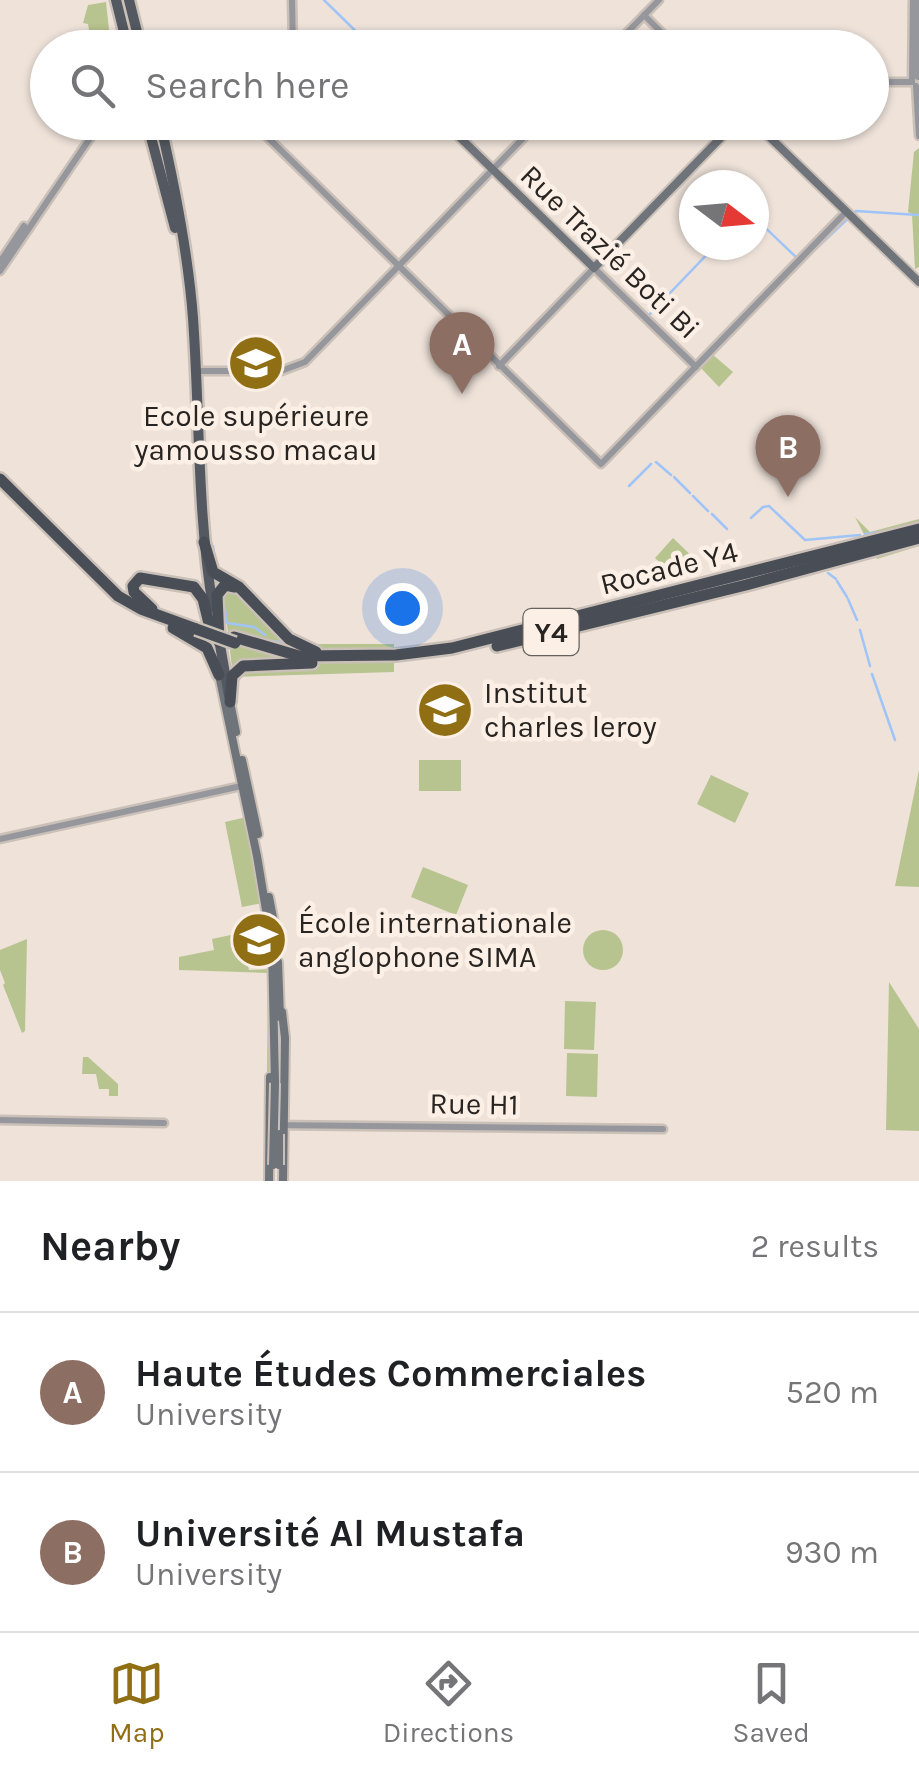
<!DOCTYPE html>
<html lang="en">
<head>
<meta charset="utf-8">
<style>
	:root { --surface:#fff; --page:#f2f2f2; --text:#202124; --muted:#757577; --line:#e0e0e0; --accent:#906f14 }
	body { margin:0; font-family:Karla,sans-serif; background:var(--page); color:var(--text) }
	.compass { position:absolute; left:679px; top:170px; width:90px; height:90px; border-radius:50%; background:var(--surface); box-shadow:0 2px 8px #0004; rotate:106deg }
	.you { position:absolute; left:402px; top:608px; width:35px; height:35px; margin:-25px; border:8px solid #fff; border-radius:50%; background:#1a73e8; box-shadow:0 0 0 15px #1a73e833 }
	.badge { display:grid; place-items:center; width:65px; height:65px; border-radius:50%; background:var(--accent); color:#fff; font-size:32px; font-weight:700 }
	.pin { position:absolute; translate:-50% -82px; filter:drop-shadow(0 2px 5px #0008) }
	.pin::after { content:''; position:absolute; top:52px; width:35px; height:30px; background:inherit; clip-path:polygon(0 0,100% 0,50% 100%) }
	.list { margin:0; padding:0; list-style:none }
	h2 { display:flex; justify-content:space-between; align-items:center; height:130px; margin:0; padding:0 40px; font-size:42px }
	h2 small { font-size:32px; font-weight:400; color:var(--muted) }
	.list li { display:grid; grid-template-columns:65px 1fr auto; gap:30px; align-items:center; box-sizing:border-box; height:160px; padding:0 40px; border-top:2px solid var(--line) }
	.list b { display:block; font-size:38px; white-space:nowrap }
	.list p { margin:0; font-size:32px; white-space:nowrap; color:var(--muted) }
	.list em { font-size:32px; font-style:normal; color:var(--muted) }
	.icon { flex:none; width:55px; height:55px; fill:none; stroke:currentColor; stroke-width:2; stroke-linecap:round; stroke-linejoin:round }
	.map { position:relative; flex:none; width:919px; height:1181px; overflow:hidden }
	.search { position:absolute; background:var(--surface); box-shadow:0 2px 8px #0004; left:30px; right:30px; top:30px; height:110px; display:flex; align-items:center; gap:25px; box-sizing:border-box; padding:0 35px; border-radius:55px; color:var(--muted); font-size:38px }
	.sheet { height:450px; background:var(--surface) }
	nav { display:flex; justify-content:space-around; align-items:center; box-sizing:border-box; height:140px; border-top:2px solid var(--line); background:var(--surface); font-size:28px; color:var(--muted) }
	nav a { display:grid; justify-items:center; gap:5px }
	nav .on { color:var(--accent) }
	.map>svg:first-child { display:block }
	.green { fill:#b7c48f }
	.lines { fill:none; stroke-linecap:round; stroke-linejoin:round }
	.stream { stroke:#a0c4f7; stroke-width:2.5 }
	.tertiary-casing { stroke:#cac0b8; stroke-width:11 }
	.secondary-casing { stroke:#cac0b8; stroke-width:12 }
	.primary-casing { stroke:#cac0b8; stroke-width:15 }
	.trunk-casing { stroke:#cac0b8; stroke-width:16 }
	.tertiary { stroke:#95979c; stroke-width:6 }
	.secondary { stroke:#6f737a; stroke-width:8 }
	.primary { stroke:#545961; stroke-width:10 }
	.trunk { stroke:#494e56; stroke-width:11 }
	.secondary-bridge-casing { stroke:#cac0b8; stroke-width:12; stroke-linecap:butt }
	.trunk-bridge-casing { stroke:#cac0b8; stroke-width:16; stroke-linecap:butt }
	.secondary-bridge { stroke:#6f737a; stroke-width:8 }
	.trunk-bridge { stroke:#494e56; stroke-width:11 }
	.labels { text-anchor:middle; stroke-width:9; stroke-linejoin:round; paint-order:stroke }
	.shield { fill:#fbefe6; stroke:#67615c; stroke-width:2.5 }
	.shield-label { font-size:28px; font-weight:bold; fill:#282421 }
	.street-label { font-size:30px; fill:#282421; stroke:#fbefe6 }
	.poi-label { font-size:30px; fill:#282421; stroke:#fbefe6; text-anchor:start }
</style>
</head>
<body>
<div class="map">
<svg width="919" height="1181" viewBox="0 0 919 1181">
	<rect width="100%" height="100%" fill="#eee2d9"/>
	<g class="green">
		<polygon points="106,2 109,30 89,30 88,24 83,23 88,5"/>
		<polygon points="919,148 919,267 915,269 912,214 908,212 914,152"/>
		<polygon points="712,354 733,372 719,387 700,367"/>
		<polygon points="855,517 870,532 919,519 919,546 877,559"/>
		<polygon points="673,538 700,564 678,580 655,558"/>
		<polygon points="239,589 284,636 309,644 394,644 394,672 233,677 223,590"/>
		<rect x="419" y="760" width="42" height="31"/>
		<polygon points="919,770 919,887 895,886"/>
		<polygon points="711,775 749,793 735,823 697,804"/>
		<polygon points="247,817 263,903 242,907 225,822"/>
		<polygon points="423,867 468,885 456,915 411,897"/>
		<circle cx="603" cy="950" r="20"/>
		<polygon points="240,933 249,970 273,969 273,1075 267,1075 268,973 179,970 179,957 214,950 212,939"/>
		<polygon points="27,939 25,1031 22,1033 3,985 5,983 0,970 0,950"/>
		<polygon points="889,982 919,1029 919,1131 886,1130"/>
		<polygon points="565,1001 596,1002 594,1050 564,1049"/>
		<polygon points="567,1053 598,1054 597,1097 566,1096"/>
		<polygon points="83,1057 88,1057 118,1084 118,1096 109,1096 109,1089 99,1089 96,1074 82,1074"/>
	</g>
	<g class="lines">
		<g class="stream">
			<polyline points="324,0 373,48"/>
			<polyline points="450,122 493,164"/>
			<polyline points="498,170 521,192"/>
			<polyline points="754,217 797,258"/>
			<polyline points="804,260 856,211 918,215"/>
			<polyline points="598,268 614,283"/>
			<polyline points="648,316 716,245"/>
			<polyline points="656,462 671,475"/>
			<polyline points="674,477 690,493"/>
			<polyline points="629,486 651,464"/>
			<polyline points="693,496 708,511"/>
			<polyline points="712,514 727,529"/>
			<polyline points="751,518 763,507 769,506 805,540 860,535"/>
			<polyline points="865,534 888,531"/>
			<polyline points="213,546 215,561"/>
			<polyline points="828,573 836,579"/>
			<polyline points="837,581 847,597"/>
			<polyline points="223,596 227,623 254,627 265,635"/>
			<polyline points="848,599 857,620"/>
			<polyline points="860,630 870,666"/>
			<polyline points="271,641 288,643"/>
			<polyline points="872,674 895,740"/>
		</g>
		<g class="tertiary-casing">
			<g id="tertiary">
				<polyline points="292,0 293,48"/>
				<polyline points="644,15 677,48"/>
				<polyline points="612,48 659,0"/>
				<polyline points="918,77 918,0"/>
				<polyline points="872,82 912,82"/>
				<polyline points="912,82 913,0"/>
				<polyline points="916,86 919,136"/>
				<polyline points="252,122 601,464 846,212"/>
				<polyline points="0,262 24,226"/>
				<polyline points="0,271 101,122"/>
				<polyline points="499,366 594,268 696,367"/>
				<polyline points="197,371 281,371 305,362 539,122"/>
				<polyline points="0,839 246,785"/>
				<polyline points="0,1120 164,1123"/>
				<polyline points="270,1125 663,1129"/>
			</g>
		</g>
		<g class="secondary-casing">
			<g id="secondary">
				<polyline points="444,122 594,268 736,122"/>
				<polyline points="754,122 919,282"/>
				<polyline points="219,675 257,856 272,946 275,1083"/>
				<polyline points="230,702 236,732"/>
				<polyline points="242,760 258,834"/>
				<polyline points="269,897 275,928"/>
				<polyline points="278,962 280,1017"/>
				<polyline points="282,1012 285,1038 283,1181"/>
				<polyline points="269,1181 270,1077"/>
			</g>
		</g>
		<g class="primary-casing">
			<g id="primary">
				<polyline points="116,0 128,48"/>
				<polyline points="129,0 141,48"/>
				<polyline points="147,122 175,228"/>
				<path d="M 160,122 C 175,187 188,252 193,318 C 200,415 197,511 213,607"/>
				<polyline points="218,634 229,696"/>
			</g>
		</g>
		<g class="trunk-casing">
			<g id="trunk">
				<polyline points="0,479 118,596 141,609 196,629"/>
				<polyline points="204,542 213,572 239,587 289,639 316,652"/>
				<polyline points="152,609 134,592 133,586 140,578 194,587 203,599 211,632"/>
				<polyline points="173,628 207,648 219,675"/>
				<polyline points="234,637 299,656 396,655 452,648 919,529"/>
				<polyline points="219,642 217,595 225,585 235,587"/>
				<polyline points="497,646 746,585 919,538"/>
				<polyline points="230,702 232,676 243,666 312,663"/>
			</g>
		</g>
		<use href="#tertiary" class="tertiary"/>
		<use href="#secondary" class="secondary"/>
		<use href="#primary" class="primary"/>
		<use href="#trunk" class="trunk"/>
		<g class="secondary-bridge-casing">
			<g id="secondary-bridge">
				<polyline points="273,1165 275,1083"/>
				<polyline points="279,1165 279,1134"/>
			</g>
		</g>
		<g class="trunk-bridge-casing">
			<polyline id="trunk-bridge" points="196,629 235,643"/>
		</g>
		<use href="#secondary-bridge" class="secondary-bridge"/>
		<use href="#trunk-bridge" class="trunk-bridge"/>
	</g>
	<defs>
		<g id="university-disc" transform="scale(2.875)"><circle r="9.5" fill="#906f14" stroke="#fbefe6"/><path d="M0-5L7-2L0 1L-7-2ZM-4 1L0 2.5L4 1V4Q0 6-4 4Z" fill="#fff"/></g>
	</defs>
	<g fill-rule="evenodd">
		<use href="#university-disc" x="256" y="363"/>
		<use href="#university-disc" x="445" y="710"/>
		<use href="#university-disc" x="259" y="940"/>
	</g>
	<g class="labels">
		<rect class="shield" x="523.5" y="609" width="55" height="46" rx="8"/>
		<g class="shield-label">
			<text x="551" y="642">Y4</text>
		</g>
		<g class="street-label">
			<text transform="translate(610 252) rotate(44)" y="10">Rue Trazié Boti Bi</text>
			<text transform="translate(669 568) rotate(-14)" y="10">Rocade Y4</text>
			<text transform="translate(474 1104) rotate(1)" y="10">Rue H1</text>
		</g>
		<g class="poi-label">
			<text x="256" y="426" text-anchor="middle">Ecole supérieure<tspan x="256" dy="34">yamousso macau</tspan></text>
			<text x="484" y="703">Institut<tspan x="484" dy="34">charles leroy</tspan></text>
			<text x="298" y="933">École internationale<tspan x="298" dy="34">anglophone SIMA</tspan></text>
		</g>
	</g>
</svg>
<svg class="compass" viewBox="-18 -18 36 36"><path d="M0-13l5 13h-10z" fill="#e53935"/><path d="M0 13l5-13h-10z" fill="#757577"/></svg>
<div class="you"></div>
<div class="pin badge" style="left:462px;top:394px;background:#8d6e63">A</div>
<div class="pin badge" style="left:788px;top:497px;background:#8d6e63">B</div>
<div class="search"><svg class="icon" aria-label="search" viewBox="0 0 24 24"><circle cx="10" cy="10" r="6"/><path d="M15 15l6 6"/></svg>Search here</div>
</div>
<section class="sheet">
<h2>Nearby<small>2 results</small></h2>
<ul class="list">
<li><span class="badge" style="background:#8d6e63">A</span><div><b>Haute Études Commerciales</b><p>University</p></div><em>520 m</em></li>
<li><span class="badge" style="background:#8d6e63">B</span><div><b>Université Al Mustafa</b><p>University</p></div><em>930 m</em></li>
</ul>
</section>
<nav>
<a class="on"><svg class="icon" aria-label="map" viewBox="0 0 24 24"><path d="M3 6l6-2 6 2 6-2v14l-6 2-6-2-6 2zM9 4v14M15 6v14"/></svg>Map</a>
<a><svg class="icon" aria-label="directions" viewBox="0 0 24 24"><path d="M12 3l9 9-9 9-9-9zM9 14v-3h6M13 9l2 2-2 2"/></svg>Directions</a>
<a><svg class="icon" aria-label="saved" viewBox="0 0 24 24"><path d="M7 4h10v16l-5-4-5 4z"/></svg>Saved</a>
</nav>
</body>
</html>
